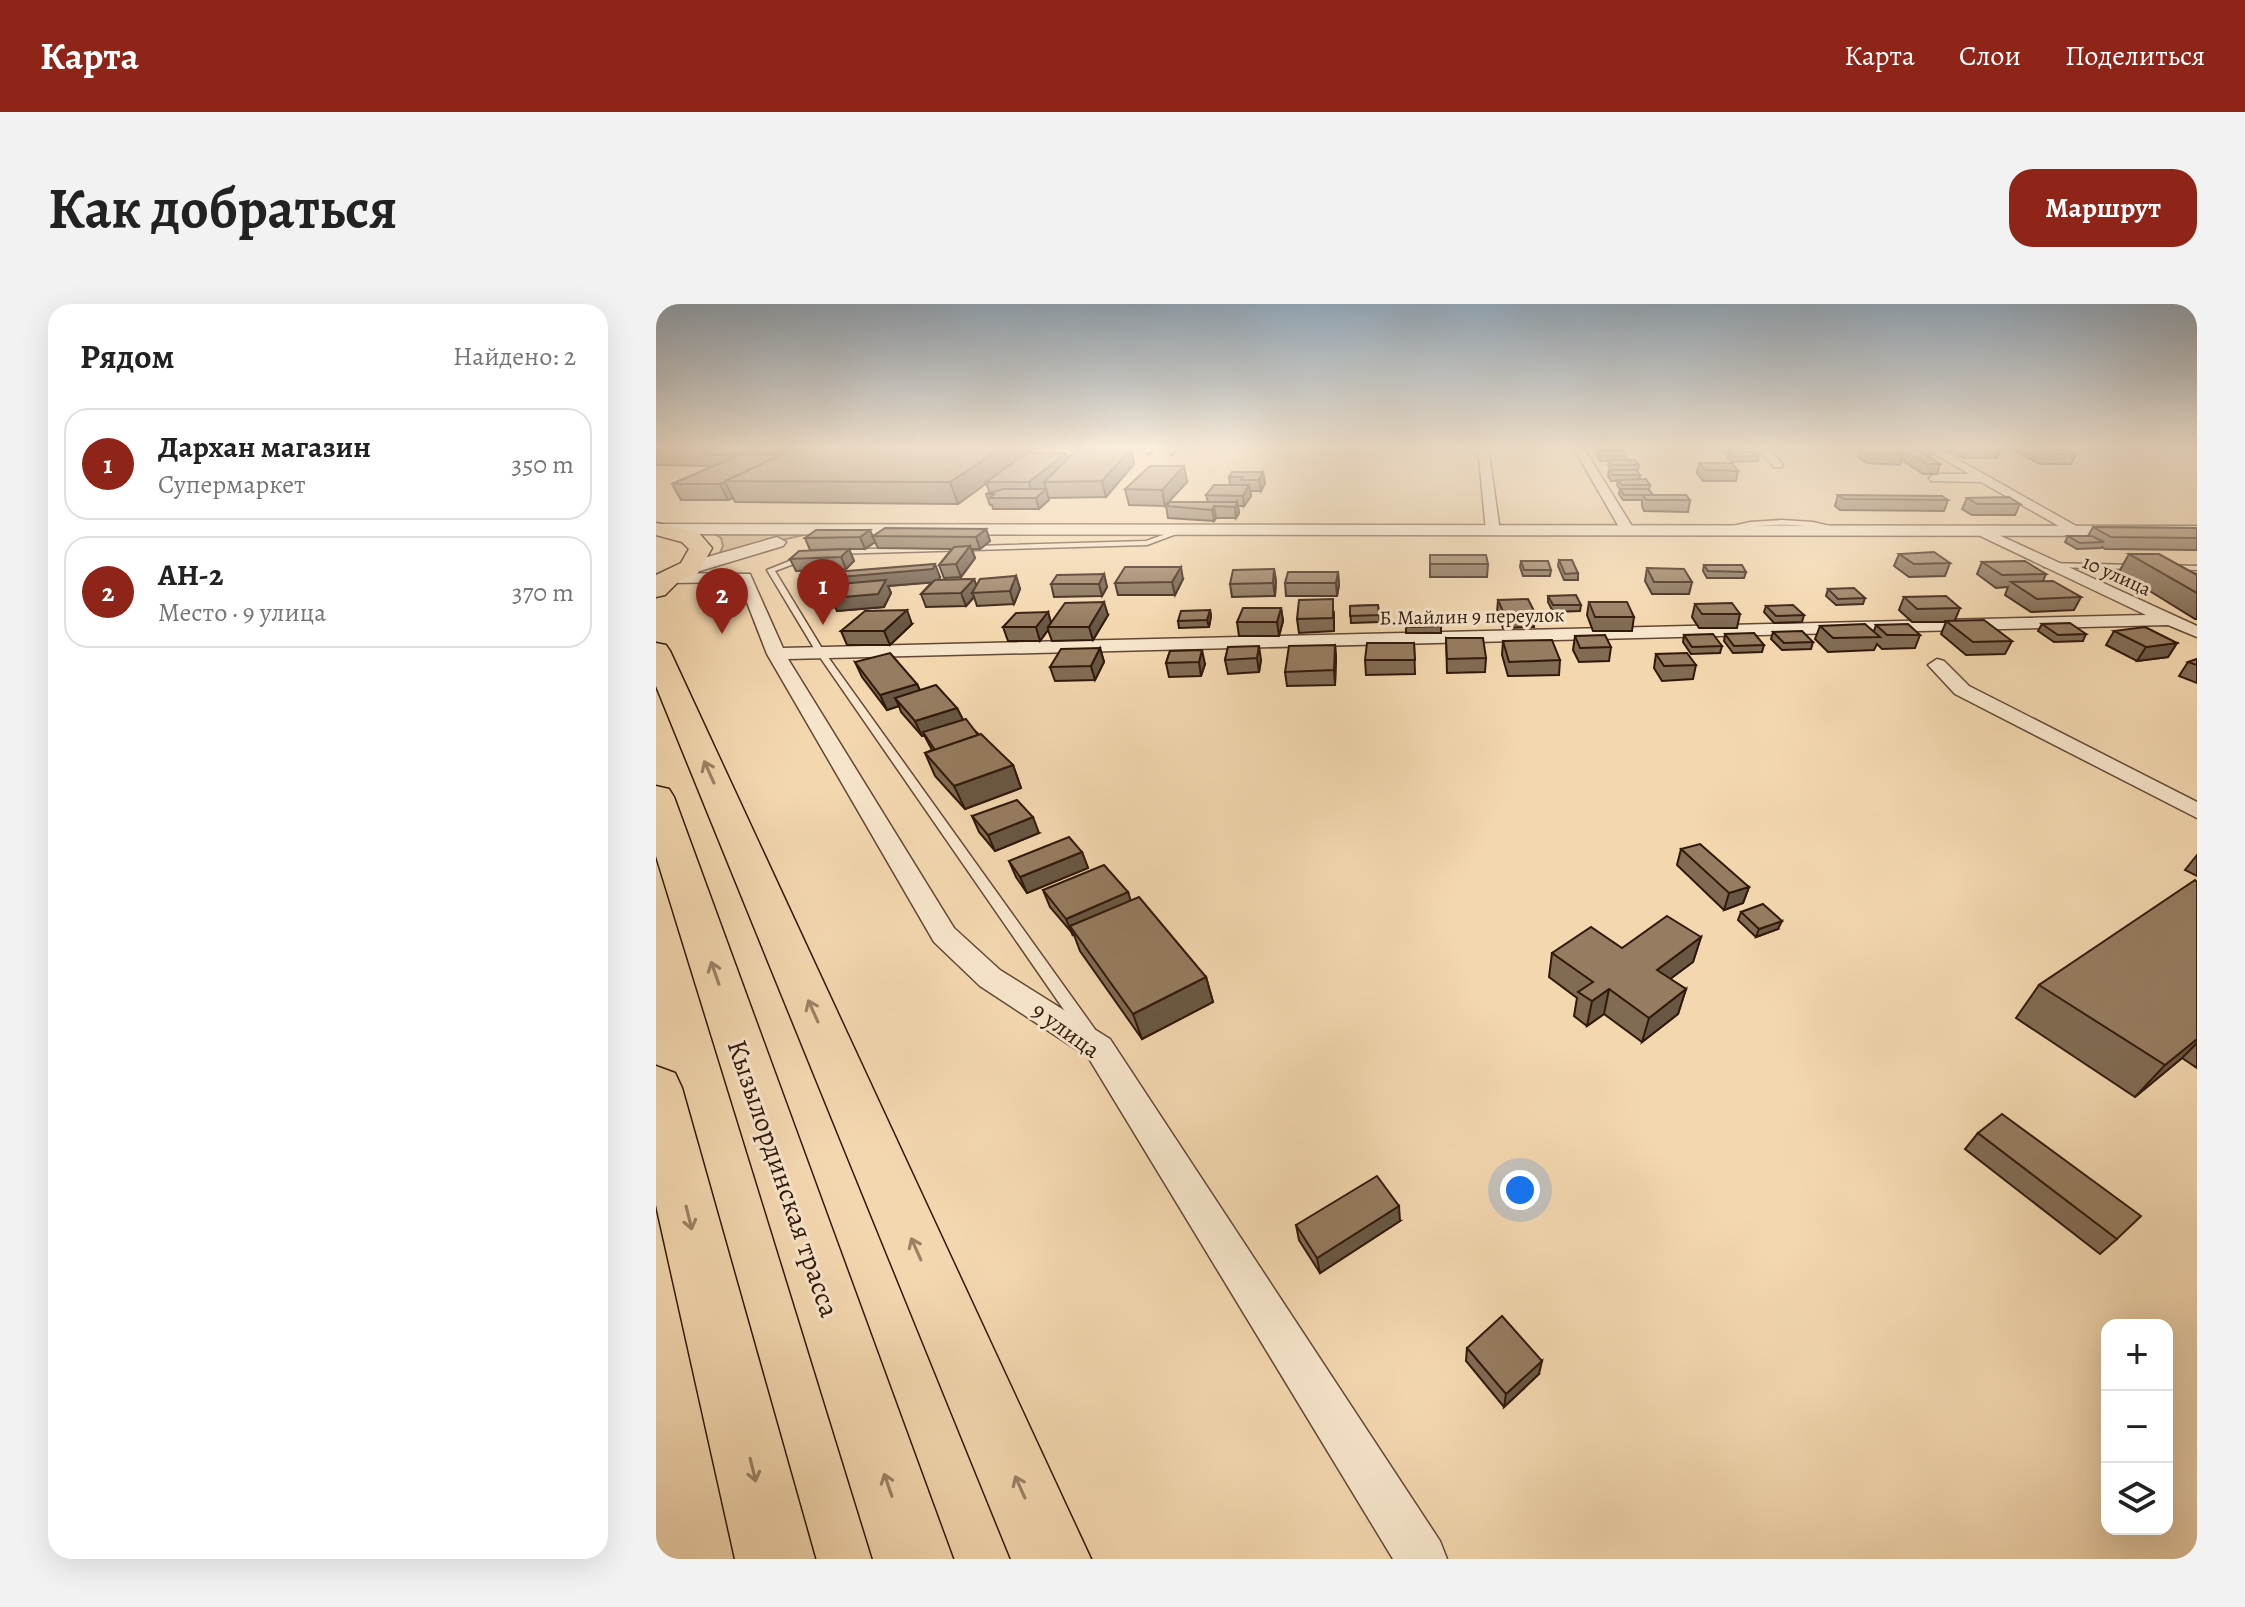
<!DOCTYPE html>
<html lang="ru">
<head>
<meta charset="utf-8">
<style>
	:root { --surface:#fff; --page:#f2f2f2; --text:#222; --muted:#767676; --line:#e0e0e0; --accent:#8f2418 }
	body { margin:0; font-family:Alegreya,serif; background:var(--page); color:var(--text) }
	.controls { position:absolute; right:24px; bottom:24px; display:grid; overflow:hidden; border-radius:16px; box-shadow:0 8px 32px #0002 }
	.controls button { width:72px; height:72px; display:grid; place-items:center; padding:0; border:0; border-bottom:2px solid var(--line); background:var(--surface); color:var(--text); font:40px sans-serif }
	.you { position:absolute; left:864px; top:886px; width:28px; height:28px; margin:-20px; border:6px solid #fff; border-radius:50%; background:#1a73e8; box-shadow:0 0 0 12px #1a73e833 }
	.badge { display:grid; place-items:center; width:52px; height:52px; border-radius:50%; background:var(--accent); color:#fff; font-size:26px; font-weight:700 }
	.pin { position:absolute; translate:-50% -66px; filter:drop-shadow(0 2px 4px #0008) }
	.pin::after { content:''; position:absolute; top:42px; width:28px; height:24px; background:inherit; clip-path:polygon(0 0,100% 0,50% 100%) }
	.list { margin:0; padding:0; list-style:none }
	h2 { display:flex; justify-content:space-between; align-items:center; height:104px; margin:0; padding:0 32px; font-size:34px }
	h2 small { font-size:26px; font-weight:400; color:var(--muted) }
	.list li { display:grid; grid-template-columns:52px 1fr auto; gap:24px; align-items:center; box-sizing:border-box; height:112px; margin:0 16px 16px; padding:0 16px; border:2px solid var(--line); border-radius:24px }
	.list b { display:block; font-size:30px; white-space:nowrap }
	.list p { margin:0; font-size:26px; white-space:nowrap; color:var(--muted) }
	.list em { font-size:26px; font-style:normal; color:var(--muted) }
	.icon { flex:none; width:44px; height:44px; fill:none; stroke:currentColor; stroke-width:2; stroke-linecap:round; stroke-linejoin:round }
	.map { position:relative; flex:none; width:1541px; height:1255px; overflow:hidden; border-radius:24px }
	header { display:flex; align-items:center; gap:48px; box-sizing:border-box; height:112px; padding:0 40px; background:var(--accent); color:#fff }
	header strong { font-size:38px }
	nav { display:flex; gap:44px; margin-inline-start:auto; font-size:28px }
	.intro { display:flex; align-items:center; justify-content:space-between; box-sizing:border-box; height:192px; padding:0 48px }
	h1 { margin:0; font-size:56px }
	.button { padding:20px 36px; border-radius:24px; background:var(--accent); color:#fff; font-size:28px; font-weight:700 }
	main { display:flex; gap:48px; padding:0 48px }
	aside { flex:1; background:var(--surface); border-radius:24px; box-shadow:0 8px 32px #0002 }
	.map>svg:first-child { display:block }
	.green { fill:#d2b793; stroke:#82684f; stroke-width:2 }
	.lines { fill:none; stroke-linecap:round; stroke-linejoin:round }
	.service-casing { stroke:#624834; stroke-width:3 }
	.minor-casing { stroke:#624834; stroke-width:3 }
	.tertiary-casing { stroke:#624834; stroke-width:3 }
	.primary-casing { stroke:#31190b; stroke-width:3 }
	.trunk-casing { stroke:#31190b; stroke-width:3 }
	.service { fill:#f7e5cb; fill-rule:evenodd }
	.minor { fill:#f7e5cb; fill-rule:evenodd }
	.tertiary { fill:#f7e5cb; fill-rule:evenodd }
	.primary { fill:#f3d7af; fill-rule:evenodd }
	.trunk { fill:#f3d7af; fill-rule:evenodd }
	.rail { stroke:#31190b; stroke-width:3; stroke-dasharray:6 6; stroke-linecap:butt }
	.wall { fill:#816b53; stroke:#31190b; stroke-width:2 }
	.shaded-wall { fill:#695743; stroke:#31190b; stroke-width:2 }
	.building { fill:#967c60; stroke:#31190b; stroke-width:2 }
	.oneway { stroke:#9c8265 }
	.labels { text-anchor:middle; stroke-width:6; stroke-linejoin:round; paint-order:stroke }
	.far-street-label { font-size:20px; fill:#31190b; stroke:#f7e5cb }
	.street-label { font-size:24px; fill:#31190b; stroke:#f7e5cb }
	.near-street-label { font-size:28px; fill:#31190b; stroke:#f7e5cb }
</style>
</head>
<body>
<header>
<strong>Карта</strong>
<nav><a>Карта</a><a>Слои</a><a>Поделиться</a></nav>
</header>
<div class="intro"><h1>Как добраться</h1><a class="button">Маршрут</a></div>
<main>
<aside>
<h2>Рядом<small>Найдено: 2</small></h2>
<ul class="list">
<li><span class="badge">1</span><div><b>Дархан магазин</b><p>Супермаркет</p></div><em>350 m</em></li>
<li><span class="badge">2</span><div><b>АН-2</b><p>Место · 9 улица</p></div><em>370 m</em></li>
</ul>
</aside>
<div class="map">
<svg width="1541" height="1255" viewBox="0 0 1541 1255">
	<rect width="100%" height="100%" fill="#f3d7af"/>
	<filter id="stains"><feTurbulence type="fractalNoise" baseFrequency=".0025" numOctaves="4"/><feColorMatrix values="0 0 0 0 .2 0 0 0 0 .09 0 0 0 0 .02 0 0 0 .5 -.17"/></filter>
	<radialGradient id="worn" r=".72"><stop offset=".6" stop-color="#630" stop-opacity="0"/><stop offset="1" stop-color="#630" stop-opacity=".3"/></radialGradient>
	<polygon class="green" points="55,228 160,228 63,251 67,242 65,234"/>
	<g class="lines">
		<g class="service-casing">
			<g id="service">
				<path d="M 1126,216 L 1157,218 L 1191,226 L 1188,228 C 1145,219 1105,218 1063,228 L 1060,226 L 1094,218 Z"/>
				<polygon points="521,226 523,229 491,241 176,250 172,248 176,246 490,237"/>
				<polygon points="151,250 154,250 154,254 119,267 167,346 438,724 440,728 438,732 432,734 426,732 159,346 111,266"/>
				<polygon points="1388,259 1482,261 1486,263 1482,265 1391,263 1388,263"/>
				<polygon points="1508,261 1541,262 1541,266 1511,265 1507,263"/>
			</g>
		</g>
		<g class="minor-casing">
			<g id="minor">
				<polygon points="822,143 832,143 844,227 837,231 830,227"/>
				<polygon points="917,143 927,143 979,227 977,230 967,230"/>
				<polygon points="1100,143 1111,143 1126,159 1126,163 1118,163"/>
				<polygon points="1267,143 1280,143 1429,227 1417,230 1325,178 1275,177 1273,174 1279,170 1313,170"/>
				<polygon points="1323,222 1541,322 1541,333 1512,321 132,355 298,624 344,666 454,735 784,1237 791,1255 737,1255 432,753 324,682 278,638 111,350 83,278 14,279 6,274 14,269 94,270 127,344 1490,311 1318,229 1316,226"/>
				<polygon points="1281,355 1288,357 1313,382 1541,498 1541,514 1299,390 1272,361"/>
			</g>
		</g>
		<g class="tertiary-casing">
			<g id="tertiary">
				<polygon points="0,220 1541,222 1541,232 0,230"/>
				<polygon points="121,233 130,238 127,242 34,270 24,264 27,260"/>
			</g>
		</g>
		<g class="primary-casing">
			<polygon id="primary" points="0,219 42,228 56,244 42,269 0,287 0,271 25,259 33,245 26,238 0,231"/>
		</g>
		<g class="trunk-casing">
			<g id="trunk">
				<polygon points="14,267 26,274 9,291 0,293 0,273"/>
				<polygon points="0,339 10,341 14,347 435,1255 355,1255 0,382"/>
				<polygon points="0,482 13,485 18,493 297,1255 217,1255 0,552"/>
				<polygon points="0,762 19,769 26,784 159,1255 79,1255 0,901"/>
			</g>
		</g>
		<use href="#service" class="service"/>
		<use href="#minor" class="minor"/>
		<use href="#tertiary" class="tertiary"/>
		<use href="#primary" class="primary"/>
		<use href="#trunk" class="trunk"/>
		<g class="rail">
			<polyline points="492,151 501,143"/>
			<polyline points="515,152 524,143"/>
		</g>
	</g>
	<g class="wall">
		<polygon points="0,143 376,143 377,146 372,149 411,155 475,145 478,160 450,193 393,194 393,196 383,205 337,205 336,201 334,201 330,190 334,189 330,179 302,200 79,198 77,194 72,196 25,196 16,180 53,164 52,162 0,161"/>
		<polygon points="940,143 968,143 967,148 970,152 970,156 983,161 982,166 955,166 952,161 953,157 944,157 941,152 942,148"/>
		<polygon points="1065,143 1093,143 1095,145 1094,148 1103,152 1102,157 1076,158 1071,153 1072,150 1069,150 1064,146"/>
		<polygon points="1206,143 1247,151 1244,161 1211,159 1202,153"/>
		<polygon points="1235,143 1277,143 1273,153 1284,160 1281,170 1267,170 1246,156 1248,151"/>
		<polygon points="1293,143 1342,143 1345,144 1341,154 1307,154 1292,146"/>
		<polygon points="1358,143 1405,143 1420,150 1415,160 1384,160 1357,146"/>
		<polygon points="1043,159 1082,167 1080,177 1047,177 1041,169"/>
		<polygon points="953,166 984,171 983,176 994,181 993,186 997,191 1034,196 1032,208 988,207 986,202 986,196 967,196 963,190 964,185 961,181 962,177 955,177 952,172"/>
		<polygon points="607,168 609,179 605,187 594,187 595,192 588,202 582,202 583,209 580,214 560,214 558,217 512,214 510,202 552,198 550,191 574,181 573,173"/>
		<polygon points="531,178 509,202 473,201 469,185"/>
		<polygon points="1182,191 1292,196 1288,207 1184,206 1179,202"/>
		<polygon points="1311,194 1364,200 1359,211 1316,211 1306,205"/>
		<polygon points="1437,223 1541,224 1541,246 1449,245 1446,243 1445,244 1421,245 1409,238 1412,232 1432,232"/>
		<polygon points="330,225 334,237 324,245 316,245 319,254 305,273 288,274 283,261 296,245 222,244 219,238 209,245 193,245 198,257 190,265 140,267 134,255 188,245 154,246 149,234 217,232"/>
		<polygon points="1243,250 1294,259 1289,272 1253,273 1238,262"/>
		<polygon points="1473,250 1541,270 1541,315 1539,315 1463,268"/>
		<polygon points="774,251 832,260 831,273 774,273"/>
		<polygon points="903,256 922,269 922,276 908,276 902,262"/>
		<polygon points="865,257 895,266 894,272 867,272 864,263"/>
		<polygon points="1326,258 1390,270 1387,277 1425,293 1418,306 1375,308 1349,291 1352,283 1340,284 1321,270"/>
		<polygon points="1048,261 1090,268 1088,274 1051,274 1047,267"/>
		<polygon points="991,264 1036,278 1033,290 996,290 989,277"/>
		<polygon points="618,265 620,277 619,292 576,293 574,280"/>
		<polygon points="682,268 683,281 681,292 630,292 629,279"/>
		<polygon points="448,270 451,283 446,292 398,293 395,280"/>
		<polygon points="360,272 364,285 358,300 321,302 318,293 310,302 270,303 265,290 276,278 232,282 235,289 228,303 181,307 180,287 156,289 149,276 284,273 283,276 318,275 320,282"/>
		<polygon points="527,275 519,291 462,291 459,279"/>
		<polygon points="1172,285 1209,294 1207,300 1180,301 1170,292"/>
		<polygon points="892,292 925,301 924,307 897,308 892,298"/>
		<polygon points="1248,293 1304,304 1299,316 1356,337 1349,350 1310,351 1285,330 1290,318 1256,318 1243,306"/>
		<polygon points="842,296 879,309 878,323 847,324 841,309"/>
		<polygon points="933,298 978,313 976,327 937,327 931,311"/>
		<polygon points="1039,300 1084,310 1081,324 1043,324 1036,313"/>
		<polygon points="722,301 724,318 695,319 694,302"/>
		<polygon points="1110,302 1148,311 1146,318 1118,319 1108,308"/>
		<polygon points="625,304 627,317 623,332 583,332 581,318"/>
		<polygon points="554,306 555,312 553,323 523,324 522,317"/>
		<polygon points="392,308 395,319 452,311 437,336 396,337 392,326 384,337 352,337 347,323"/>
		<polygon points="678,308 678,327 643,329 641,315"/>
		<rect x="750" y="314" width="35" height="15"/>
		<polygon points="256,320 234,341 191,341 185,327"/>
		<polygon points="1386,320 1430,330 1427,337 1398,338 1382,327"/>
		<polygon points="1220,321 1264,331 1259,344 1226,345 1221,340 1218,346 1172,348 1159,335 1164,322 1218,327"/>
		<polygon points="1458,327 1521,339 1512,353 1481,357 1450,341"/>
		<polygon points="1117,328 1157,338 1155,345 1126,346 1115,335"/>
		<polygon points="1069,330 1108,341 1106,348 1077,349 1068,337"/>
		<polygon points="1028,331 1066,342 1064,349 1035,350 1027,338"/>
		<polygon points="919,332 955,343 953,357 923,358 917,346"/>
		<polygon points="790,334 830,354 829,368 791,369"/>
		<polygon points="847,337 904,356 903,371 852,372 846,351"/>
		<polygon points="758,339 759,370 710,371 709,356"/>
		<polygon points="679,341 680,354 679,381 631,382 629,368"/>
		<polygon points="572,343 605,356 603,368 572,370 569,356"/>
		<polygon points="444,344 448,358 439,376 399,377 394,363"/>
		<polygon points="514,347 549,360 545,372 513,373 510,359"/>
		<polygon points="1000,350 1040,361 1037,375 1006,377 998,364"/>
		<polygon points="1541,355 1541,379 1523,372 1532,358"/>
		<polygon points="199,358 261,380 264,386 301,404 307,416 357,461 365,484 309,505 279,472 269,449 276,446 268,431 266,432 245,408 243,402 231,406 206,373"/>
		<polygon points="316,512 383,529 339,547 323,528"/>
		<polygon points="1025,545 1093,583 1087,599 1068,606 1021,561"/>
		<polygon points="426,548 432,564 371,589 360,573 353,557"/>
		<polygon points="1541,551 1541,572 1529,566"/>
		<polygon points="1541,578 1541,764 1526,754 1479,793 1360,714 1383,681"/>
		<polygon points="387,586 472,588 474,596 550,673 557,698 486,735 424,647 418,631 394,603"/>
		<polygon points="1085,608 1122,625 1100,633 1082,616"/>
		<polygon points="1045,633 1037,658 1014,675 1030,685 1022,710 986,738 948,710 931,722 918,712 921,694 893,673 896,649 966,644"/>
		<polygon points="1322,829 1461,935 1444,950 1309,845"/>
		<polygon points="744,917 664,969 643,936 640,921"/>
		<polygon points="811,1044 883,1070 848,1103 810,1057"/>
	</g>
	<g class="shaded-wall">
		<polygon points="45,143 166,143 121,154 118,149 93,149 98,159 82,166 75,151 49,151"/>
		<polygon points="347,143 376,143 377,146 302,200 294,178"/>
		<polygon points="475,145 478,160 450,193 446,177"/>
		<polygon points="410,149 414,164 388,178 390,184 377,194 373,178"/>
		<polygon points="528,162 531,178 509,202 506,186"/>
		<polygon points="607,168 609,179 605,187 603,176"/>
		<polygon points="69,178 77,194 72,196 64,180"/>
		<polygon points="593,181 595,192 588,202 587,192"/>
		<polygon points="390,185 393,196 383,205 380,194"/>
		<polygon points="581,198 583,209 580,214 579,203"/>
		<polygon points="558,202 560,214 558,217 556,206"/>
		<polygon points="330,225 334,237 324,245 320,233"/>
		<polygon points="214,226 219,238 209,245 204,233"/>
		<polygon points="314,242 319,254 305,273 300,260"/>
		<polygon points="193,245 198,257 190,265 185,253"/>
		<polygon points="279,260 284,273 282,278 232,282 235,289 228,303 181,307 175,294 226,283 156,289 149,276"/>
		<polygon points="525,263 527,275 519,291 516,278"/>
		<polygon points="618,265 620,277 619,292 617,279"/>
		<polygon points="682,268 683,281 681,292 680,279"/>
		<polygon points="448,270 451,283 446,292 443,280"/>
		<polygon points="360,272 364,285 358,300 354,287"/>
		<polygon points="318,275 323,288 316,289 318,293 310,302 305,289"/>
		<polygon points="448,298 452,311 437,336 433,323"/>
		<polygon points="625,304 627,317 623,332 621,318"/>
		<polygon points="251,306 256,320 234,341 228,327"/>
		<polygon points="554,306 555,312 553,323 551,316"/>
		<polygon points="392,308 396,322 392,323 392,326 384,337 380,323"/>
		<polygon points="1521,339 1512,353 1481,357 1490,343"/>
		<polygon points="679,341 680,354 679,381 678,366"/>
		<polygon points="603,342 605,356 603,368 601,354"/>
		<polygon points="444,344 448,358 439,376 435,362"/>
		<polygon points="546,346 549,360 545,372 543,358"/>
		<polygon points="261,380 267,395 239,394 243,402 231,406 224,391"/>
		<polygon points="301,404 308,418 266,432 259,417"/>
		<polygon points="357,461 365,484 309,505 298,482"/>
		<polygon points="377,513 383,529 339,547 332,531"/>
		<polygon points="426,548 432,564 371,589 364,573"/>
		<polygon points="1093,583 1087,599 1068,606 1073,589"/>
		<polygon points="472,588 477,604 414,622 417,632 410,615"/>
		<polygon points="1126,617 1122,625 1100,633 1103,625"/>
		<polygon points="1045,633 1037,658 994,690 1001,666"/>
		<polygon points="550,673 557,698 486,735 477,710"/>
		<polygon points="953,685 948,710 931,722 936,697"/>
		<polygon points="1030,685 1022,710 986,738 993,714"/>
		<polygon points="1541,735 1541,739 1526,754 1479,793 1509,761"/>
		<polygon points="743,902 744,917 664,969 661,954"/>
		<polygon points="886,1057 883,1070 848,1103 850,1090"/>
	</g>
	<g class="building">
		<polygon points="65,143 94,143 75,151 46,151"/>
		<polygon points="105,143 130,143 118,149 93,149"/>
		<polygon points="142,143 347,143 294,178 69,177"/>
		<polygon points="1068,143 1093,143 1095,145 1070,145"/>
		<polygon points="1206,143 1235,143 1247,151 1214,149"/>
		<polygon points="1309,143 1342,143 1345,144 1311,145"/>
		<polygon points="1375,143 1405,143 1420,150 1388,150"/>
		<polygon points="422,145 475,145 446,177 388,178"/>
		<polygon points="1249,146 1262,146 1284,160 1271,160"/>
		<polygon points="942,147 967,147 970,152 944,152"/>
		<polygon points="1072,148 1098,148 1103,152 1077,153"/>
		<polygon points="371,149 410,149 373,178 330,178"/>
		<polygon points="83,151 124,151 69,177 69,178 64,180 16,180"/>
		<polygon points="953,156 979,156 983,161 956,161"/>
		<polygon points="1043,159 1076,159 1082,167 1049,166"/>
		<polygon points="494,162 528,162 506,186 469,185"/>
		<polygon points="953,166 980,166 984,171 956,171"/>
		<polygon points="576,168 607,168 603,176 585,176 587,173 573,173"/>
		<polygon points="990,175 994,181 966,181 962,176"/>
		<polygon points="558,181 593,181 587,192 550,191"/>
		<polygon points="347,185 390,185 380,194 334,194 338,190 330,190"/>
		<polygon points="964,185 992,185 997,191 968,191"/>
		<polygon points="987,191 1030,191 1034,196 990,196"/>
		<polygon points="1182,191 1286,192 1292,196 1188,195"/>
		<polygon points="1353,193 1364,200 1321,200 1311,194"/>
		<polygon points="514,198 581,198 579,203 558,202 556,206 510,202"/>
		<polygon points="1437,223 1541,224 1541,234 1455,233"/>
		<polygon points="229,224 330,225 320,233 217,232"/>
		<polygon points="160,226 214,226 204,233 149,234"/>
		<polygon points="1412,232 1436,232 1448,238 1424,239"/>
		<polygon points="314,242 300,260 283,261 298,243"/>
		<polygon points="193,245 185,253 134,255 143,247"/>
		<polygon points="1278,248 1294,259 1258,260 1243,250"/>
		<polygon points="1473,250 1503,250 1541,271 1541,289"/>
		<polygon points="774,251 830,251 832,260 774,260"/>
		<polygon points="903,256 916,256 922,269 909,270"/>
		<polygon points="865,257 892,257 895,266 868,266"/>
		<polygon points="1369,257 1390,270 1346,271 1326,258"/>
		<polygon points="279,260 277,265 149,276 154,270"/>
		<polygon points="1048,261 1086,261 1090,268 1052,267"/>
		<polygon points="469,263 525,263 516,278 459,279"/>
		<polygon points="991,264 1028,265 1036,278 998,278"/>
		<polygon points="618,265 617,279 574,280 577,266"/>
		<polygon points="632,268 682,268 680,279 629,279"/>
		<polygon points="448,270 443,280 395,280 401,271"/>
		<polygon points="360,272 354,287 316,289 324,275"/>
		<polygon points="318,275 305,289 265,290 279,276"/>
		<polygon points="230,276 222,290 175,294 184,280"/>
		<polygon points="1397,277 1425,293 1381,295 1355,278"/>
		<polygon points="1198,284 1209,294 1182,295 1172,285"/>
		<polygon points="920,291 925,301 897,301 892,292"/>
		<polygon points="1290,292 1304,304 1261,305 1248,293"/>
		<polygon points="677,295 677,314 641,315 643,296"/>
		<polygon points="872,295 879,309 848,310 842,296"/>
		<polygon points="448,298 433,323 392,323 409,299"/>
		<polygon points="933,298 971,298 978,313 939,313"/>
		<polygon points="1076,299 1084,310 1046,310 1039,300"/>
		<polygon points="722,301 723,311 694,312 694,302"/>
		<polygon points="1137,301 1148,311 1120,312 1110,302"/>
		<polygon points="587,304 625,304 621,318 581,318"/>
		<polygon points="251,306 228,327 185,327 209,307"/>
		<polygon points="554,306 551,316 522,317 525,307"/>
		<polygon points="392,308 380,323 347,323 360,309"/>
		<polygon points="750,314 785,314 786,322 750,323"/>
		<polygon points="1328,316 1356,337 1317,338 1290,317"/>
		<polygon points="1414,319 1430,330 1402,331 1386,320"/>
		<polygon points="1209,320 1224,333 1177,334 1164,322"/>
		<polygon points="1252,320 1264,331 1231,331 1220,321"/>
		<polygon points="1489,323 1521,339 1490,343 1458,327"/>
		<polygon points="1146,327 1157,338 1128,339 1117,328"/>
		<polygon points="1098,329 1108,341 1078,342 1069,330"/>
		<polygon points="1057,330 1066,342 1036,343 1028,331"/>
		<polygon points="949,331 955,343 924,344 919,332"/>
		<polygon points="790,334 827,334 830,354 791,355"/>
		<polygon points="896,336 904,356 853,358 847,337"/>
		<polygon points="711,339 758,339 759,356 709,356"/>
		<polygon points="679,341 678,366 629,368 633,342"/>
		<polygon points="603,342 601,354 569,356 572,343"/>
		<polygon points="444,344 435,362 394,363 405,345"/>
		<polygon points="546,346 543,358 510,359 514,347"/>
		<polygon points="234,349 261,380 224,391 199,358"/>
		<polygon points="1031,349 1040,361 1008,362 1000,350"/>
		<polygon points="1541,355 1541,361 1532,358"/>
		<polygon points="280,381 301,404 259,417 239,394"/>
		<polygon points="310,415 322,431 279,446 267,428"/>
		<polygon points="325,430 357,461 298,482 269,449"/>
		<polygon points="361,496 377,513 332,531 316,512"/>
		<polygon points="413,533 426,548 364,573 353,557"/>
		<polygon points="1044,540 1093,583 1073,589 1025,545"/>
		<polygon points="448,561 472,588 410,615 387,586"/>
		<polygon points="1539,576 1541,578 1541,735 1509,761 1383,681"/>
		<polygon points="483,593 550,673 477,710 414,622"/>
		<polygon points="1107,600 1126,617 1103,625 1085,608"/>
		<polygon points="1011,612 1045,633 1001,666 1030,685 993,714 953,685 936,697 922,688 937,678 896,649 935,623 966,644"/>
		<polygon points="1346,810 1485,912 1461,935 1322,829"/>
		<polygon points="721,872 743,902 661,954 640,921"/>
		<polygon points="846,1012 886,1057 850,1090 811,1044"/>
	</g>
	<defs><path id="oneway-shaft" d="M-6 0H5M1.5-3L5.5 0L1.5 3" fill="none" stroke-width="1.6" stroke-linecap="round" stroke-linejoin="round" transform="scale(2)"/></defs>
	<g class="oneway">
		<use href="#oneway-shaft" transform="translate(53 468) rotate(-114)"/>
		<use href="#oneway-shaft" transform="translate(59 669) rotate(-109)"/>
		<use href="#oneway-shaft" transform="translate(157 707) rotate(-114)"/>
		<use href="#oneway-shaft" transform="translate(33 914) rotate(76)"/>
		<use href="#oneway-shaft" transform="translate(260 945) rotate(-114)"/>
		<use href="#oneway-shaft" transform="translate(97 1166) rotate(76)"/>
		<use href="#oneway-shaft" transform="translate(232 1181) rotate(-109)"/>
		<use href="#oneway-shaft" transform="translate(364 1183) rotate(-114)"/>
	</g>
	<linearGradient id="sky" x2="0" y2="1"><stop stop-color="#92a8bb"/><stop offset="0.45" stop-color="#faeddb"/><stop offset="1" stop-color="#faeddb" stop-opacity="0"/></linearGradient>
	<rect width="1541" height="319" fill="url(#sky)"/>
	<g class="labels">
		<g class="far-street-label">
			<text transform="translate(1461 271) rotate(24)" y="7">10 улица</text>
			<text transform="translate(816 312) rotate(-1)" y="7">Б.Майлин 9 переулок</text>
		</g>
		<g class="street-label">
			<text transform="translate(410 726) rotate(36)" y="8">9 улица</text>
		</g>
		<g class="near-street-label">
			<text transform="translate(128 874) rotate(71)" y="10">Кызылординская трасса</text>
		</g>
	</g>
	<rect width="100%" height="100%" filter="url(#stains)"/>
	<rect width="100%" height="100%" fill="url(#worn)"/>
</svg>
<div class="controls">
<button>+</button>
<button>−</button>
<button><svg class="icon" aria-label="layers" viewBox="0 0 24 24"><path d="M12 4l9 5-9 5-9-5zM3 14l9 5 9-5"/></svg></button>
</div>
<div class="you"></div>
<div class="pin badge" style="left:167px;top:321px">1</div>
<div class="pin badge" style="left:66px;top:330px">2</div>
</div>
</main>
</body>
</html>
